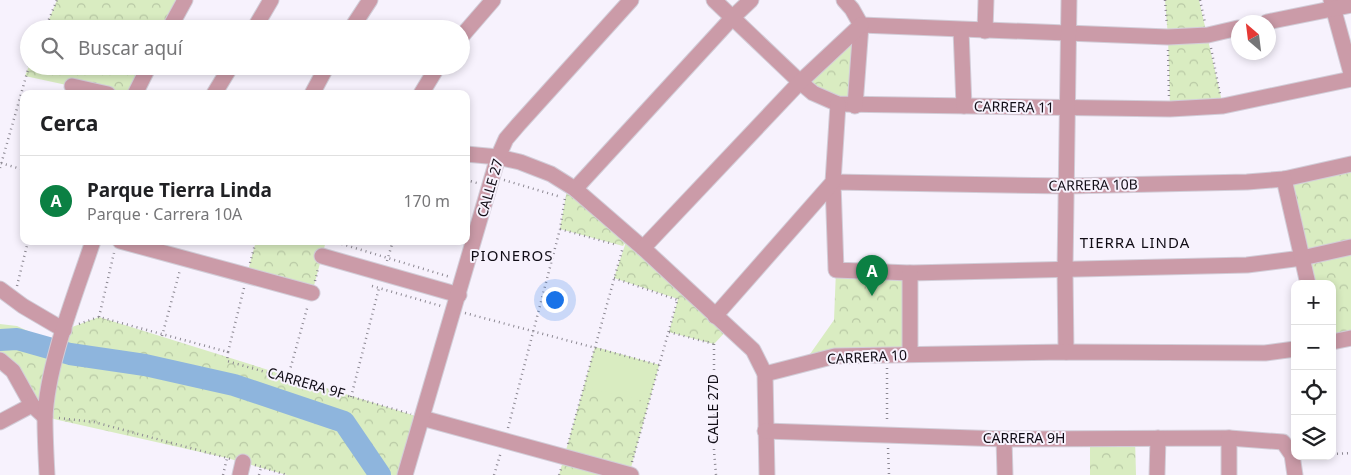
<!DOCTYPE html>
<html lang="es">
<head>
<meta charset="utf-8">
<style>
	:root { --surface:#fff; --page:#f6f6f6; --text:#202124; --muted:#757577; --line:#e0e0e0; --accent:#0b8043 }
	body { margin:0; font-family:"Noto Sans",sans-serif; background:var(--page); color:var(--text) }
	.controls { position:absolute; right:15px; bottom:15px; display:grid; overflow:hidden; border-radius:10px; box-shadow:0 2px 8px #0003 }
	.controls button { width:45px; height:45px; display:grid; place-items:center; padding:0; border:0; border-bottom:1px solid var(--line); background:var(--surface); color:var(--text); font:25px sans-serif }
	.compass { position:absolute; left:1231px; top:15px; width:45px; height:45px; border-radius:50%; background:var(--surface); box-shadow:0 2px 8px #0003; rotate:332deg }
	.you { position:absolute; left:554px; top:299px; width:18px; height:18px; margin:-12px; border:4px solid #fff; border-radius:50%; background:#1a73e8; box-shadow:0 0 0 8px #1a73e833 }
	.badge { display:grid; place-items:center; width:32px; height:32px; border-radius:50%; background:var(--accent); color:#fff; font-size:16px; font-weight:700 }
	.pin { position:absolute; translate:-50% -41px; filter:drop-shadow(0 1px 2px #0008) }
	.pin::after { content:''; position:absolute; top:26px; width:18px; height:15px; background:inherit; clip-path:polygon(0 0,100% 0,50% 100%) }
	.list { margin:0; padding:0; list-style:none }
	h2 { display:flex; justify-content:space-between; align-items:center; height:65px; margin:0; padding:0 20px; font-size:21px }
	h2 small { font-size:16px; font-weight:400; color:var(--muted) }
	.list li { display:grid; grid-template-columns:32px 1fr auto; gap:15px; align-items:center; box-sizing:border-box; height:90px; padding:0 20px; border-top:1px solid var(--line) }
	.list b { display:block; font-size:19px; white-space:nowrap }
	.list p { margin:0; font-size:16px; white-space:nowrap; color:var(--muted) }
	.list em { font-size:16px; font-style:normal; color:var(--muted) }
	.icon { flex:none; width:28px; height:28px; fill:none; stroke:currentColor; stroke-width:2; stroke-linecap:round; stroke-linejoin:round }
	.map { position:relative; flex:none; width:1351px; height:475px; overflow:hidden }
	.search { position:absolute; background:var(--surface); box-shadow:0 2px 8px #0003; left:20px; top:20px; width:450px; height:55px; display:flex; align-items:center; gap:12px; box-sizing:border-box; padding:0 18px; border-radius:28px; color:var(--muted); font-size:19px }
	.panel { position:absolute; background:var(--surface); box-shadow:0 2px 8px #0003; left:20px; top:90px; width:450px; height:155px; border-radius:10px }
	.map>svg:first-child { display:block }
	.park { fill:url(#park-crowns) }
	.pitch { fill:#d9ecc1 }
	.lines { fill:none; stroke-linecap:round; stroke-linejoin:round }
	.river { stroke:#8eb5dd; stroke-width:22 }
	.minor-casing { stroke:#d2cdd8; stroke-width:17 }
	.path { stroke:#8c8892; stroke-width:2.5; stroke-dasharray:1 4; stroke-linecap:butt }
	.minor { stroke:#cb9ba8; stroke-width:15 }
	.labels { text-anchor:middle; stroke-width:4; stroke-linejoin:round; paint-order:stroke }
	.street-label { font-size:14px; fill:#110d16; stroke:#f7f2fd }
	.neighbourhood-label { font-size:15px; letter-spacing:1px; fill:#110d16; stroke:#f7f2fd }
</style>
</head>
<body>
<div class="map">
<svg width="1351" height="475" viewBox="0 0 1351 475">
	<defs>
		<pattern id="park-crowns" width="20" height="18" patternUnits="userSpaceOnUse" patternTransform="scale(1.25)"><rect width="20" height="18" fill="#d9ecc1"/><path d="M2 6a3 3 0 1 1 6 0M12 15a3 3 0 1 1 6 0" fill="none" stroke="#b9c9a5"/></pattern>
	</defs>
	<rect width="100%" height="100%" fill="#f7f2fd"/>
	<g class="park">
		<polygon points="57,0 185,0 169,29 45,29"/>
		<polygon points="1165,0 1199,0 1223,106 1170,109 1168,37"/>
		<polygon points="861,25 855,106 803,82"/>
		<polygon points="29,66 149,66 135,94 108,94 25,76"/>
		<polygon points="1351,164 1351,338 1332,342 1332,284 1308,284 1284,179"/>
		<polygon points="568,184 729,328 714,344 669,332 678,299 614,278 626,242 623,246 560,229"/>
		<polygon points="256,241 326,241 312,293 247,274"/>
		<polygon points="836,270 910,273 910,354 803,364 834,320"/>
		<polygon points="99,317 422,418 406,475 287,475 227,458 45,417 0,361 0,324 17,326 52,342 64,330"/>
		<polygon points="595,347 659,365 629,475 559,475"/>
		<polygon points="1135,438 1136,475 1090,475 1090,439"/>
	</g>
	<polygon class="pitch" points="595,347 659,365 649,402 584,387"/>
	<g class="lines">
		<polyline class="river" points="0,340 17,339 70,354 145,365 234,385 344,422 380,475"/>
		<g class="minor-casing">
			<g id="minor">
				<polyline points="714,0 800,82 813,93 838,104 1170,109 1223,106 1351,79"/>
				<polyline points="844,0 852,9 861,25 855,106"/>
				<polyline points="1331,0 1351,73"/>
				<polyline points="1267,22 1351,5"/>
				<polyline points="861,25 1168,37 1208,35 1238,28"/>
				<polyline points="169,29 185,0"/>
				<polyline points="254,29 271,0"/>
				<polyline points="351,29 370,0"/>
				<polyline points="961,30 964,106"/>
				<polyline points="985,31 986,0"/>
				<polyline points="461,37 493,0"/>
				<polyline points="72,86 108,94"/>
				<polyline points="135,94 149,66"/>
				<polyline points="214,94 231,66"/>
				<polyline points="312,94 327,66"/>
				<polyline points="421,94 438,66"/>
				<polyline points="466,154 498,157 520,162 551,174 575,189 643,248 753,350 765,374 767,475"/>
				<polyline points="1351,164 1284,179 1247,182 1067,186 833,182 836,270 910,273 1247,265 1302,258 1351,247"/>
				<polyline points="1284,179 1308,284"/>
				<polyline points="575,189 733,17 751,0"/>
				<polyline points="120,241 312,293"/>
				<polyline points="643,248 800,82 861,25"/>
				<polyline points="322,256 459,295"/>
				<polyline points="910,273 910,354"/>
				<polyline points="0,289 23,306 64,330"/>
				<polyline points="715,316 833,182 838,104"/>
				<polyline points="1332,342 1351,338"/>
				<polyline points="1066,352 1065,270 1069,0"/>
				<polyline points="0,360 13,371 32,405 45,417"/>
				<polyline points="765,374 835,356 1066,352 1265,353 1295,349"/>
				<polyline points="422,418 631,475"/>
				<polyline points="0,422 32,405"/>
				<polyline points="765,431 1004,439 1229,438 1283,442 1292,455 1295,475"/>
				<polyline points="1229,438 1229,475"/>
				<polyline points="1004,439 1005,475"/>
				<path d="M 47,475 C 46,456 45,437 45,418 C 47,364 76,293 93,241"/>
				<polyline points="240,475 243,462"/>
				<polyline points="405,475 498,157 506,139 518,125 631,0"/>
				<polyline points="1157,475 1158,438"/>
			</g>
		</g>
		<g class="path">
			<polyline points="1165,0 1167,25"/>
			<polyline points="1200,0 1205,23"/>
			<polyline points="45,29 57,0"/>
			<polyline points="1211,48 1220,94"/>
			<polyline points="1168,50 1169,97"/>
			<polyline points="1,163 24,170"/>
			<polyline points="0,168 29,66"/>
			<polyline points="466,180 477,183"/>
			<polyline points="504,180 561,197"/>
			<polyline points="560,229 617,245"/>
			<polyline points="332,241 450,277"/>
			<polyline points="387,261 393,241"/>
			<polyline points="250,263 256,241"/>
			<polyline points="614,278 678,300"/>
			<polyline points="315,281 318,269"/>
			<polyline points="17,286 28,241"/>
			<polyline points="372,286 441,306"/>
			<polyline points="465,313 659,365"/>
			<polyline points="99,317 114,253"/>
			<polyline points="79,324 99,317 228,352 227,361 411,414"/>
			<polyline points="669,332 714,344"/>
			<polyline points="162,336 180,270"/>
			<polyline points="714,344 714,451 716,475"/>
			<polyline points="228,352 244,288"/>
			<polyline points="887,368 887,422"/>
			<polyline points="288,377 308,305"/>
			<polyline points="351,397 379,288"/>
			<polyline points="59,418 94,422 231,459"/>
			<polyline points="508,428 560,229 565,198"/>
			<polyline points="568,444 623,247"/>
			<polyline points="888,448 889,475"/>
			<polyline points="1332,454 1351,453"/>
			<polyline points="632,462 678,298"/>
			<polyline points="255,465 287,475"/>
			<polyline points="223,475 227,458"/>
			<polyline points="259,475 261,467"/>
			<polyline points="494,475 501,452"/>
			<polyline points="559,475 561,469"/>
		</g>
		<use href="#minor" class="minor"/>
	</g>
	<g class="labels">
		<g class="street-label">
			<text transform="translate(1014 107) rotate(1)" y="5">CARRERA 11</text>
			<text transform="translate(1093 185) rotate(-1)" y="5">CARRERA 10B</text>
			<text transform="translate(490 188) rotate(-74)" y="5">CALLE 27</text>
			<text transform="translate(867 357) rotate(-3)" y="5">CARRERA 10</text>
			<text transform="translate(306 383) rotate(16)" y="5">CARRERA 9F</text>
			<text transform="translate(713 409) rotate(-90)" y="5">CALLE 27D</text>
			<text x="1024" y="443">CARRERA 9H</text>
		</g>
		<g class="neighbourhood-label">
			<text x="1135" y="248">TIERRA LINDA</text>
			<text x="512" y="261">PIONEROS</text>
		</g>
	</g>
</svg>
<div class="controls">
<button>+</button>
<button>−</button>
<button><svg class="icon" aria-label="locate" viewBox="0 0 24 24"><circle cx="12" cy="12" r="6"/><path d="M12 2v4M12 18v4M2 12h4M18 12h4"/></svg></button>
<button><svg class="icon" aria-label="layers" viewBox="0 0 24 24"><path d="M12 4l9 5-9 5-9-5zM3 14l9 5 9-5"/></svg></button>
</div>
<svg class="compass" viewBox="-18 -18 36 36"><path d="M0-13l5 13h-10z" fill="#e53935"/><path d="M0 13l5-13h-10z" fill="#757577"/></svg>
<div class="you"></div>
<div class="pin badge" style="left:872px;top:296px">A</div>
<div class="search"><svg class="icon" aria-label="search" viewBox="0 0 24 24"><circle cx="10" cy="10" r="6"/><path d="M15 15l6 6"/></svg>Buscar aquí</div>
<section class="panel">
<h2>Cerca<small></small></h2>
<ul class="list">
<li><span class="badge">A</span><div><b>Parque Tierra Linda</b><p>Parque · Carrera 10A</p></div><em>170 m</em></li>
</ul>
</section>
</div>
</body>
</html>
